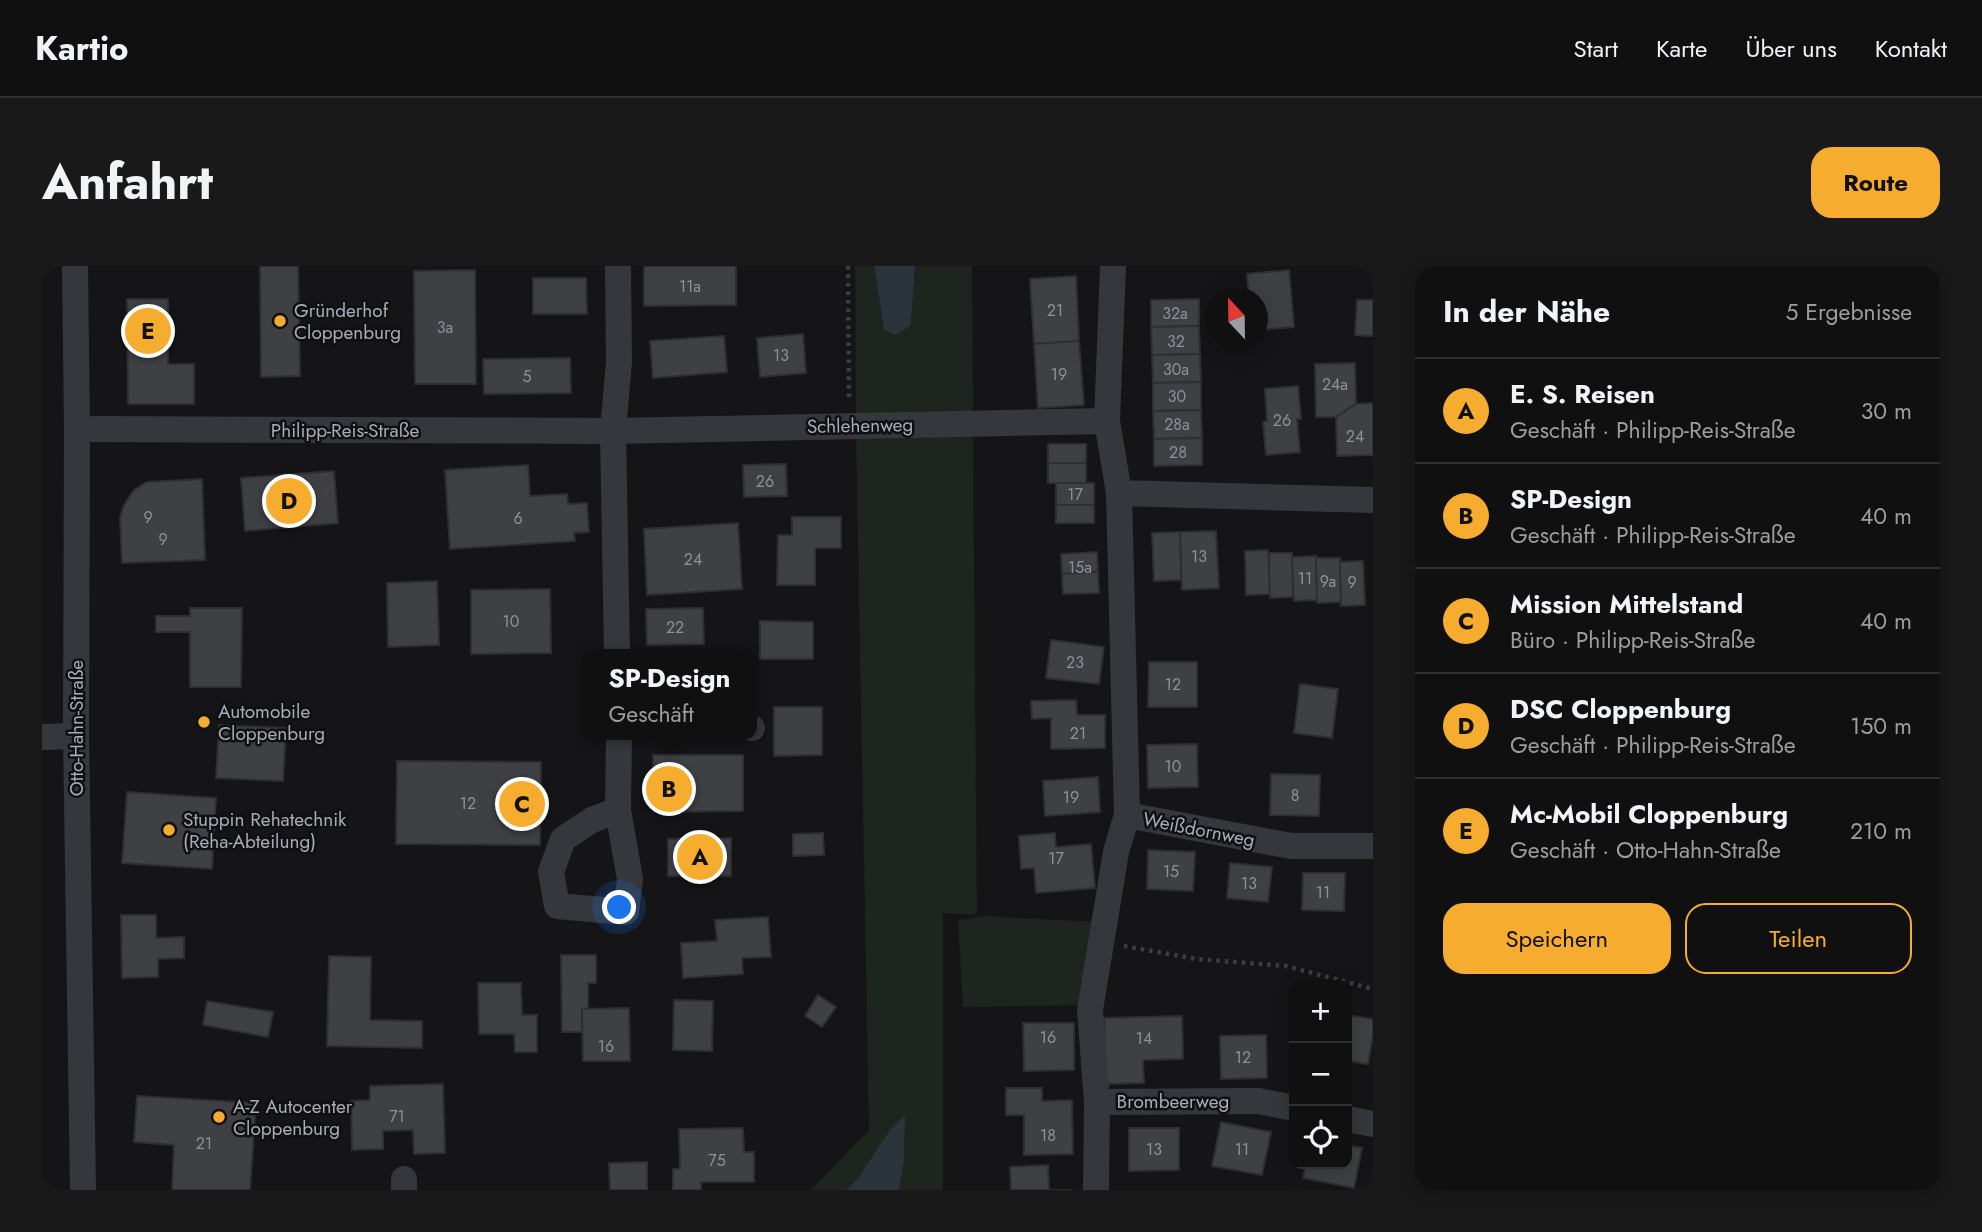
<!DOCTYPE html>
<html lang="de">
<head>
<meta charset="utf-8">
<style>
	:root { --surface:#101011; --page:#19191a; --text:#f1f3f6; --muted:#9c9d9f; --line:#303031; --accent:#f6ac2e }
	body { margin:0; font-family:Jost,sans-serif; background:var(--page); color:var(--text) }
	.controls { position:absolute; right:21px; bottom:21px; display:grid; overflow:hidden; border-radius:14px; box-shadow:0 4px 18px #0003 }
	.controls button { width:63px; height:63px; display:grid; place-items:center; padding:0; border:0; border-bottom:2px solid var(--line); background:var(--surface); color:var(--text); font:35px sans-serif }
	.compass { position:absolute; left:1163px; top:21px; width:63px; height:63px; border-radius:50%; background:var(--surface); box-shadow:0 4px 18px #0003; rotate:338deg }
	.you { position:absolute; left:578px; top:642px; width:24px; height:24px; margin:-18px; border:5px solid #fff; border-radius:50%; background:#1a73e8; box-shadow:0 0 0 10px #1a73e833 }
	.badge { display:grid; place-items:center; width:46px; height:46px; border-radius:50%; background:var(--accent); color:#111; font-size:23px; font-weight:700 }
	.pin { position:absolute; translate:-50% -50%; border:4px solid #fff; box-shadow:0 2px 7px #0006 }
	.popup { position:absolute; left:540px; top:383px; width:175px; height:91px; box-sizing:border-box; display:grid; place-content:center; border-radius:14px; background:var(--surface); filter:drop-shadow(0 2px 5px #0005); font-size:23px; white-space:nowrap; color:var(--muted) }
	.popup b { font-size:26px; color:var(--text) }
	.popup::after { content:''; position:absolute; left:50%; top:100%; margin-left:-14px; border:14px solid transparent; border-top-color:var(--surface) }
	.list { margin:0; padding:0; list-style:none }
	h2 { display:flex; justify-content:space-between; align-items:center; height:91px; margin:0; padding:0 28px; font-size:30px }
	h2 small { font-size:23px; font-weight:400; color:var(--muted) }
	.list li { display:grid; grid-template-columns:46px 1fr auto; gap:21px; align-items:center; box-sizing:border-box; height:105px; padding:0 28px; border-top:2px solid var(--line) }
	.list b { display:block; font-size:26px; white-space:nowrap }
	.list p { margin:0; font-size:23px; white-space:nowrap; color:var(--muted) }
	.list em { font-size:23px; font-style:normal; color:var(--muted) }
	.actions { display:flex; gap:14px; padding:21px 28px }
	.actions a { flex:1; padding:16px 0; border:2px solid var(--accent); border-radius:21px; text-align:center; font-size:24px; color:var(--accent) }
	.actions .main { background:var(--accent); color:#111 }
	.icon { flex:none; width:38px; height:38px; fill:none; stroke:currentColor; stroke-width:2; stroke-linecap:round; stroke-linejoin:round }
	.map { position:relative; flex:none; width:1331px; height:924px; overflow:hidden; border-radius:21px }
	header { display:flex; align-items:center; gap:42px; box-sizing:border-box; height:98px; padding:0 35px; background:var(--surface); border-bottom:2px solid var(--line) }
	header strong { font-size:33px }
	nav { display:flex; gap:38px; margin-inline-start:auto; font-size:24px }
	.intro { display:flex; align-items:center; justify-content:space-between; box-sizing:border-box; height:168px; padding:0 42px }
	h1 { margin:0; font-size:49px }
	.button { padding:18px 32px; border-radius:21px; background:var(--accent); color:#111; font-size:24px; font-weight:700 }
	main { display:flex; gap:42px; padding:0 42px }
	aside { flex:1; background:var(--surface); border-radius:21px; box-shadow:0 4px 18px #0003 }
	.map>svg:first-child { display:block }
	.green { fill:#1d251e }
	.water { fill:#2b343b }
	.building { fill:#3f4044; stroke:#2f2f33; stroke-width:2 }
	.lines { fill:none; stroke-linecap:round; stroke-linejoin:round }
	.path { stroke:#3c3e43; stroke-width:4.5; stroke-dasharray:3.5 5; stroke-linecap:butt }
	.minor { stroke:#36373c; stroke-width:26 }
	.poi-dot { fill:#f6ac2e; stroke:#101012; stroke-width:2.5 }
	.labels { text-anchor:middle; stroke-width:5; stroke-linejoin:round; paint-order:stroke }
	.number-label { font-size:16px; fill:#8d919a }
	.poi-label { font-size:19px; fill:#a7acb7; stroke:#101012; text-anchor:start }
	.street-label { font-size:19px; fill:#a7acb7; stroke:#101012 }
</style>
</head>
<body>
<header>
<strong>Kartio</strong>
<nav><a>Start</a><a>Karte</a><a>Über uns</a><a>Kontakt</a></nav>
</header>
<div class="intro"><h1>Anfahrt</h1><a class="button">Route</a></div>
<main>
<div class="map">
<svg width="1331" height="924" viewBox="0 0 1331 924">
	<rect width="100%" height="100%" fill="#151517"/>
	<g class="green">
		<polygon points="813,0 832,0 842,63 869,59 873,0 930,0 931,150 814,152"/>
		<polygon points="931,167 935,649 901,647 901,924 857,924 862,896 863,850 817,911 805,924 769,924 827,864 814,170"/>
		<polygon points="942,650 1055,656 1042,739 921,741 916,654"/>
	</g>
	<g class="water">
		<polygon points="832,0 873,0 869,59 855,69 842,64"/>
		<polygon points="863,849 862,896 857,924 805,924 817,911 848,864"/>
	</g>
	<g class="building">
		<polygon points="218,0 256,0 258,110 219,111"/>
		<polygon points="602,0 694,0 694,39 602,40"/>
		<polygon points="433,4 434,118 373,118 372,5"/>
		<polygon points="1247,4 1252,61 1216,64 1216,32 1207,32 1205,8"/>
		<polygon points="1034,10 1037,75 992,78 988,13"/>
		<polygon points="491,12 544,12 545,48 491,48"/>
		<polygon points="85,33 126,33 126,98 152,98 152,138 86,138"/>
		<polygon points="1157,33 1157,60 1109,61 1109,34"/>
		<polygon points="1315,34 1331,34 1331,70 1313,69"/>
		<polygon points="1157,60 1158,88 1110,89 1109,61"/>
		<polygon points="761,68 764,107 718,111 715,72"/>
		<polygon points="682,70 685,106 611,112 608,75"/>
		<polygon points="1037,75 1042,139 996,142 992,78"/>
		<polygon points="1158,88 1159,116 1111,117 1110,89"/>
		<polygon points="528,92 529,127 442,128 441,93"/>
		<polygon points="1313,97 1314,138 1294,151 1274,151 1273,98"/>
		<polygon points="1159,116 1159,144 1111,145 1111,117"/>
		<polygon points="1256,120 1259,153 1255,153 1258,186 1224,189 1221,156 1225,155 1223,123"/>
		<polygon points="1331,137 1331,189 1295,190 1294,151 1314,138"/>
		<polygon points="1159,144 1160,172 1112,173 1111,145"/>
		<polygon points="1160,172 1160,199 1112,200 1112,173"/>
		<rect x="1006" y="178" width="38" height="19"/>
		<rect x="1006" y="197" width="38" height="20"/>
		<polygon points="744,198 745,230 702,231 701,199"/>
		<polygon points="486,199 488,230 525,228 526,238 545,237 547,266 532,267 533,275 408,283 403,204"/>
		<polygon points="292,205 296,257 203,265 199,212"/>
		<polygon points="160,213 163,294 80,297 78,252 82,239 92,224 105,216"/>
		<rect x="1014" y="217" width="38" height="22"/>
		<rect x="1014" y="239" width="38" height="18"/>
		<polygon points="750,251 799,251 799,282 773,282 773,319 735,319 736,269 750,269"/>
		<polygon points="696,257 700,323 605,329 602,263"/>
		<polygon points="1174,265 1177,322 1140,324 1138,266"/>
		<polygon points="1138,266 1139,314 1112,315 1110,267"/>
		<polygon points="1226,284 1228,328 1204,329 1203,285"/>
		<polygon points="1055,286 1056,306 1020,308 1019,288"/>
		<polygon points="1227,287 1250,287 1251,331 1228,332"/>
		<polygon points="1274,290 1275,334 1252,335 1250,291"/>
		<polygon points="1274,292 1298,292 1299,336 1275,337"/>
		<polygon points="1321,295 1323,339 1299,340 1298,296"/>
		<polygon points="1056,306 1057,327 1021,328 1020,308"/>
		<polygon points="395,315 397,379 346,381 345,317"/>
		<polygon points="508,323 509,387 429,388 429,324"/>
		<polygon points="148,342 200,342 199,421 148,421 148,366 114,366 114,350 148,350"/>
		<polygon points="661,342 662,378 605,379 604,343"/>
		<polygon points="718,355 771,356 771,393 718,393"/>
		<polygon points="1009,374 1062,381 1057,418 1004,412"/>
		<polygon points="1107,396 1155,396 1155,441 1106,441"/>
		<polygon points="1258,418 1296,423 1290,472 1252,467"/>
		<polygon points="1034,434 1035,449 1063,449 1063,482 1009,483 1009,452 990,453 989,435"/>
		<polygon points="732,441 780,441 780,489 732,490"/>
		<polygon points="177,459 244,462 241,515 174,512"/>
		<polygon points="1155,478 1156,521 1106,522 1105,479"/>
		<polygon points="611,489 701,489 701,545 612,546"/>
		<polygon points="355,495 499,496 498,579 354,578"/>
		<polygon points="1229,508 1278,509 1277,550 1228,549"/>
		<polygon points="1056,511 1058,546 1003,550 1001,515"/>
		<polygon points="85,526 174,532 170,603 80,597"/>
		<polygon points="781,567 782,589 751,590 751,568"/>
		<polygon points="1013,567 1014,581 1049,578 1053,622 994,627 992,602 979,603 977,570"/>
		<polygon points="689,572 689,610 626,610 626,573"/>
		<polygon points="1106,584 1153,586 1151,625 1105,623"/>
		<polygon points="1188,597 1230,601 1226,636 1185,632"/>
		<polygon points="1261,607 1303,607 1302,645 1260,644"/>
		<polygon points="79,649 114,649 114,672 142,671 142,692 116,693 116,711 80,712"/>
		<polygon points="726,651 729,691 700,692 701,708 641,712 639,677 675,675 673,654"/>
		<polygon points="519,689 554,689 554,717 546,717 546,743 540,743 540,766 520,766"/>
		<polygon points="287,690 329,691 328,754 380,755 380,782 285,780"/>
		<polygon points="436,717 479,717 480,749 495,749 495,786 473,786 472,768 437,768"/>
		<polygon points="776,729 794,741 780,761 763,750"/>
		<polygon points="632,734 671,735 670,785 631,784"/>
		<polygon points="165,735 231,746 226,771 161,759"/>
		<polygon points="587,742 588,795 541,795 540,743"/>
		<polygon points="1305,749 1331,753 1331,769 1326,798 1305,795 1305,798"/>
		<polygon points="1140,750 1141,793 1101,794 1102,817 1063,818 1062,752"/>
		<polygon points="981,757 1032,757 1032,804 982,805"/>
		<polygon points="1224,769 1225,812 1179,813 1178,770"/>
		<polygon points="401,818 403,887 372,888 371,864 341,865 341,883 310,884 309,835 328,834 328,820"/>
		<polygon points="964,822 1000,822 1000,835 1030,834 1031,888 982,889 982,849 964,849"/>
		<polygon points="95,830 214,837 208,924 130,924 132,879 92,876"/>
		<polygon points="1179,856 1229,866 1220,909 1170,900"/>
		<polygon points="701,862 702,886 712,886 712,916 659,916 659,924 631,924 631,903 638,903 637,863"/>
		<polygon points="1087,862 1137,862 1137,904 1087,905"/>
		<polygon points="1305,879 1320,882 1312,922 1261,912 1264,898 1305,898"/>
		<polygon points="605,896 605,924 568,924 567,897"/>
		<polygon points="1006,899 1007,924 1031,924 969,924 968,901"/>
	</g>
	<g class="lines">
		<g class="path">
			<polyline points="806,0 807,136"/>
			<polyline points="1082,680 1155,693 1244,700 1331,723"/>
		</g>
		<g class="minor">
			<polyline points="33,0 35,163 34,470 41,924"/>
			<polyline points="1065,155 1071,0"/>
			<polyline points="35,163 571,165 1065,155 1077,227 1331,234"/>
			<polyline points="1077,227 1085,549 1249,580 1331,580"/>
			<polyline points="575,388 571,165 577,95 576,0"/>
			<polyline points="709,462 710,462"/>
			<polyline points="0,471 34,470"/>
			<polyline points="576,544 550,554 521,573 509,606 515,640 584,646 588,613 576,544 577,469"/>
			<polyline points="1055,836 1048,744 1074,586 1085,549"/>
			<polyline points="1305,853 1331,858"/>
			<polyline points="362,924 362,913"/>
			<polyline points="1054,924 1055,836 1216,835 1252,842"/>
		</g>
	</g>
	<g class="poi-dot">
		<circle cx="238" cy="55" r="7"/>
		<circle cx="162" cy="456" r="7"/>
		<circle cx="127" cy="564" r="7"/>
		<circle cx="177" cy="851" r="7"/>
	</g>
	<g class="labels">
		<g class="number-label">
			<text x="648" y="26">11a</text>
			<text x="1013" y="50">21</text>
			<text x="1133" y="53">32a</text>
			<text x="403" y="67">3a</text>
			<text x="1134" y="81">32</text>
			<text x="739" y="95">13</text>
			<text x="1134" y="109">30a</text>
			<text x="1017" y="114">19</text>
			<text x="485" y="116">5</text>
			<text x="1293" y="124">24a</text>
			<text x="1135" y="136">30</text>
			<text x="1240" y="160">26</text>
			<text x="1135" y="164">28a</text>
			<text x="1313" y="176">24</text>
			<text x="1136" y="192">28</text>
			<text x="723" y="221">26</text>
			<text x="1033" y="234">17</text>
			<text x="106" y="257">9</text>
			<text x="476" y="258">6</text>
			<text x="121" y="279">9</text>
			<text x="1157" y="296">13</text>
			<text x="651" y="299">24</text>
			<text x="1038" y="307">15a</text>
			<text x="1263" y="318">11</text>
			<text x="1286" y="321">9a</text>
			<text x="1310" y="322">9</text>
			<text x="469" y="361">10</text>
			<text x="633" y="367">22</text>
			<text x="1033" y="402">23</text>
			<text x="1131" y="424">12</text>
			<text x="1036" y="473">21</text>
			<text x="1131" y="506">10</text>
			<text x="1253" y="535">8</text>
			<text x="1029" y="537">19</text>
			<text x="426" y="543">12</text>
			<text x="1014" y="598">17</text>
			<text x="1129" y="611">15</text>
			<text x="1207" y="623">13</text>
			<text x="1281" y="632">11</text>
			<text x="1006" y="777">16</text>
			<text x="1102" y="778">14</text>
			<text x="564" y="786">16</text>
			<text x="1201" y="797">12</text>
			<text x="355" y="856">71</text>
			<text x="1006" y="875">18</text>
			<text x="162" y="883">21</text>
			<text x="1112" y="889">13</text>
			<text x="1200" y="889">11</text>
			<text x="675" y="900">75</text>
		</g>
		<g class="poi-label">
			<text x="252" y="51">Gründerhof<tspan x="252" dy="22">Cloppenburg</tspan></text>
			<text x="176" y="452">Automobile<tspan x="176" dy="22">Cloppenburg</tspan></text>
			<text x="141" y="560">Stuppin Rehatechnik<tspan x="141" dy="22">(Reha-Abteilung)</tspan></text>
			<text x="191" y="847">A-Z Autocenter<tspan x="191" dy="22">Cloppenburg</tspan></text>
		</g>
		<g class="street-label">
			<text transform="translate(818 159) rotate(-1)" y="7">Schlehenweg</text>
			<text x="303" y="171">Philipp-Reis-Straße</text>
			<text transform="translate(34 462) rotate(-90)" y="7">Otto-Hahn-Straße</text>
			<text transform="translate(1157 563) rotate(11)" y="7">Weißdornweg</text>
			<text x="1131" y="842">Brombeerweg</text>
		</g>
	</g>
</svg>
<div class="controls">
<button>+</button>
<button>−</button>
<button><svg class="icon" aria-label="locate" viewBox="0 0 24 24"><circle cx="12" cy="12" r="6"/><path d="M12 2v4M12 18v4M2 12h4M18 12h4"/></svg></button>
</div>
<svg class="compass" viewBox="-18 -18 36 36"><path d="M0-13l5 13h-10z" fill="#e53935"/><path d="M0 13l5-13h-10z" fill="#9c9d9f"/></svg>
<div class="you"></div>
<div class="pin badge" style="left:658px;top:591px">A</div>
<div class="pin badge" style="left:627px;top:523px">B</div>
<div class="popup"><b>SP-Design</b>Geschäft</div>
<div class="pin badge" style="left:480px;top:538px">C</div>
<div class="pin badge" style="left:247px;top:235px">D</div>
<div class="pin badge" style="left:106px;top:65px">E</div>
</div>
<aside>
<h2>In der Nähe<small>5 Ergebnisse</small></h2>
<ul class="list">
<li><span class="badge">A</span><div><b>E. S. Reisen</b><p>Geschäft · Philipp-Reis-Straße</p></div><em>30 m</em></li>
<li><span class="badge">B</span><div><b>SP-Design</b><p>Geschäft · Philipp-Reis-Straße</p></div><em>40 m</em></li>
<li><span class="badge">C</span><div><b>Mission Mittelstand</b><p>Büro · Philipp-Reis-Straße</p></div><em>40 m</em></li>
<li><span class="badge">D</span><div><b>DSC Cloppenburg</b><p>Geschäft · Philipp-Reis-Straße</p></div><em>150 m</em></li>
<li><span class="badge">E</span><div><b>Mc-Mobil Cloppenburg</b><p>Geschäft · Otto-Hahn-Straße</p></div><em>210 m</em></li>
</ul>
<div class="actions"><a class="main">Speichern</a><a>Teilen</a></div>
</aside>
</main>
</body>
</html>
